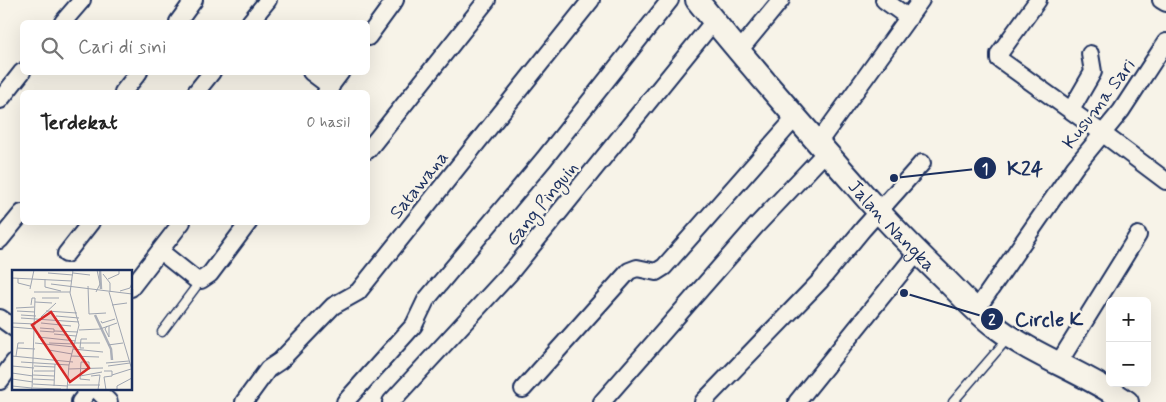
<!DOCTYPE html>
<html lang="id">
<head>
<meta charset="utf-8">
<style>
	:root { --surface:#fff; --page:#f6f6f6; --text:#222; --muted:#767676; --line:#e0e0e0 }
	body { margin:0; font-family:Mynerve,sans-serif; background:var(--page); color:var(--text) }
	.controls { position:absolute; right:15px; bottom:15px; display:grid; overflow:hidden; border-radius:8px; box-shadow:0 5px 20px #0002 }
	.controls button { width:45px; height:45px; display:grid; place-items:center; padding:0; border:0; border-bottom:1px solid var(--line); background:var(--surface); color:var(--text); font:25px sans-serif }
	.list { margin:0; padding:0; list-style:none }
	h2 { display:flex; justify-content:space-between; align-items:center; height:65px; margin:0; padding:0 20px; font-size:21px }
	h2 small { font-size:16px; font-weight:400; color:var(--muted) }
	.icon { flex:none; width:28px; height:28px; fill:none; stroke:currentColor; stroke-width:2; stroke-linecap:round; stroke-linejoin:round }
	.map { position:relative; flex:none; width:1166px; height:402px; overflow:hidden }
	.search { position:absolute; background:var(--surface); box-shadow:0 5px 20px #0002; left:20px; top:20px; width:350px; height:55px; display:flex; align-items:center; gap:12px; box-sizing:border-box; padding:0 18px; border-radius:8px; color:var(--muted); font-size:19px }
	.panel { position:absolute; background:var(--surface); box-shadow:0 5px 20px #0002; left:20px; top:90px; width:350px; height:135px; border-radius:8px }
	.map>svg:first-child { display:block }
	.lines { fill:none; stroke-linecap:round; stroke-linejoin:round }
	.lane-casing { stroke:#1b2f5e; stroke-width:11 }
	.street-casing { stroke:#1b2f5e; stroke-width:20 }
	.secondary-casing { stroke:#1b2f5e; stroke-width:26 }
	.lane { stroke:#f7f3e8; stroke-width:8 }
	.street { stroke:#f7f3e8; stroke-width:16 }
	.secondary { stroke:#f7f3e8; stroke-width:22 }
	.labels { text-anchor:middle; stroke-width:5; stroke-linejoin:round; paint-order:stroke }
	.street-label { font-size:19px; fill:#1b2f5e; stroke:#f7f3e8 }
	.inset-river { fill:none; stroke:#acb0b9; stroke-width:2.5 }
	.inset-road { fill:none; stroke:#9fa5b1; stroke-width:1 }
	.view { fill:#d62828; fill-opacity:0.15; stroke:#d62828; stroke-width:2.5 }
	.inset-edge { fill:none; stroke:#1b2f5e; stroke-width:2.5 }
	.leader { fill:none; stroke:#1b2f5e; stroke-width:2 }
	.callout-dot { fill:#1b2f5e; stroke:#f7f3e8; stroke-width:2 }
	.mark-label { font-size:15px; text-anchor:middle; font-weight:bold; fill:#fff }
	.callout-label { font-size:20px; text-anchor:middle; font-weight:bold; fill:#1b2f5e; stroke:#f7f3e8; stroke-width:5; stroke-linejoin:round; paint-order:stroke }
</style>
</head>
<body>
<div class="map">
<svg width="1166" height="402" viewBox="0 0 1166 402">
	<rect width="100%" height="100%" fill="#f7f3e8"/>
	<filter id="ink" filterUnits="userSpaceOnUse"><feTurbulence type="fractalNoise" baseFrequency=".02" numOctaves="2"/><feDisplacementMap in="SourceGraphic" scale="10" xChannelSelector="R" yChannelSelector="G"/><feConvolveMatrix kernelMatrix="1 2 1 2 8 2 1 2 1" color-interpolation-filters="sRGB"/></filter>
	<g filter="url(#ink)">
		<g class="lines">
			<g class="lane-casing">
				<g id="lane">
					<polyline points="162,332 201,280"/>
					<polyline points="953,402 1009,337"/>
				</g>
			</g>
			<g class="street-casing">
				<g id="street">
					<polyline points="884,0 909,18"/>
					<polyline points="1038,0 999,54 999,59 1102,133 1166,181"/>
					<polyline points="1161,0 1166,3"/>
					<polyline points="63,22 82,0"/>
					<polyline points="178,22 194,0"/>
					<polyline points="250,22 268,0"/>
					<polyline points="368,37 395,0"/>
					<polyline points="739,51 781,0"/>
					<polyline points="311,72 331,87"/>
					<polyline points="123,92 139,72"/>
					<polyline points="196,92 212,72"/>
					<polyline points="326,92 341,72"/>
					<polyline points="0,100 22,72"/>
					<polyline points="1071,110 1093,72 1090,54"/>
					<polyline points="818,143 921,0"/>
					<polyline points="368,150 487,0"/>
					<polyline points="0,240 22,213"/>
					<polyline points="160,251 195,279 201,280 210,274 249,222"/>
					<polyline points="66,254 91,222"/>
					<polyline points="131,288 182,222"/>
					<polyline points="976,310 1075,167 1121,111 1166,42"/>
					<polyline points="0,318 14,328"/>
					<polyline points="1058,364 1138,235"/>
					<polyline points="0,381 14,362"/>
					<polyline points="95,388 109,402"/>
					<polyline points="523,389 629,271 637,268 656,272 664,267 796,117"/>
					<polyline points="80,402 91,388"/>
					<polyline points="244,402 268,369 280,361 333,306 358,292 591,0"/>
					<polyline points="345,402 414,325 426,300 544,159 670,0"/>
					<polyline points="391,402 510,273 714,21"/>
					<polyline points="602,402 755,227 825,153"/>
					<polyline points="703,402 821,280 863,229 922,163"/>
					<polyline points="797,402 917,253"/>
				</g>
			</g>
			<g class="secondary-casing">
				<g id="secondary">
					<path id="s1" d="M 697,0 C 748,64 803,126 857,187 C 885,220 915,250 946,280 C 962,296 977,313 996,327 C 1036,357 1086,373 1127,402"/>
				</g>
			</g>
			<use href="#lane" class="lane"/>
			<use href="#street" class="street"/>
			<use href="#secondary" class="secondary"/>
		</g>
	</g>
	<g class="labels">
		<g class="street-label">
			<text transform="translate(1098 103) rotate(-53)" y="7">Kusuma Sari</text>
			<text transform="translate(418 184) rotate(-51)" y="7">Satawana</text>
			<text transform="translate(541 203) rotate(-51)" y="7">Gang Pinguin</text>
			<text dy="7" stroke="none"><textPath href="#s1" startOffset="298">Jalan Nangka</textPath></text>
		</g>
	</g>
	<g transform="translate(12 270)">
		<rect width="120" height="120" fill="#f7f3e8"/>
		<path class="inset-river" d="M 88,0 L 89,19M 120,19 L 120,40M 83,45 L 99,79 L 100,90"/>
		<path class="inset-road" d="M 36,3 L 61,5M 61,3 L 78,5M 91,4 L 98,13 L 98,22M 0,8 L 60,11M 6,8 L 6,13 L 18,16M 33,9 L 33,17 L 49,21M 96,9 L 107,4 L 107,0M 39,14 L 120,24M 76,16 L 77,44 L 94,43M 18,19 L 22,0M 108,21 L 118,18 L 120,13M 22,22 L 58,22M 84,22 L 88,14 L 85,0M 97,22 L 120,100M 30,28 L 47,28M 23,32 L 40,33M 19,35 L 20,28 L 23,28 L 20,120M 100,35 L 115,33M 4,38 L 22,37M 5,41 L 23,42M 34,41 L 65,43M 9,45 L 24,46M 44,46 L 67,48M 29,47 L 44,33M 9,48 L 67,52M 89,51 L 90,53 L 103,49M 1,53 L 24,54M 29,53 L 59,56M 95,56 L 93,59 L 97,67 L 97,56M 0,57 L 23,59M 28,58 L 42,59 L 42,62 L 28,61M 67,60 L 88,59 L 105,53M 42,61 L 66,62M 42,64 L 64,66M 26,67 L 64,71M 23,73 L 62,77M 37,73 L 62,74M 63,73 L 88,73M 96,75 L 111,73M 5,78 L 23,79M 72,78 L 68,78 L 69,69 L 75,69M 61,79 L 91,82M 37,80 L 60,84M 0,86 L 61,92M 4,86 L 6,73 L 12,73M 59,86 L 87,87M 9,92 L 57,95M 94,93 L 117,91M 0,96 L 22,98M 22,96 L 43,97M 96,96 L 118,93M 56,99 L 91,98M 77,100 L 77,92 L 69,92 L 68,109 L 78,110M 22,101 L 43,101M 92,101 L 100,101 L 100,106 L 92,107 L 94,120M 0,103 L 21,106M 21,105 L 42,106M 100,105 L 119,99M 68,106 L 90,102M 79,106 L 88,105 L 86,120M 0,109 L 21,112M 21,109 L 42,110M 21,114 L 56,116M 56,115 L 88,115M 0,116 L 20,118M 42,116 L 43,94M 21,118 L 49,119M 55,120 L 57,95 L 67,55 L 58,23 L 61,0M 105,120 L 105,116 L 120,108"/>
		<path class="view" d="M 39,42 L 77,98 L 58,112 L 20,55 Z"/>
		<rect width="120" height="120" class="inset-edge"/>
	</g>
	<path class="leader" d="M894 178L985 168M904 293L992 319"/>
	<g class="callout-dot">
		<circle cx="894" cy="178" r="5"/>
		<circle cx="904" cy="293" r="5"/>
		<circle cx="985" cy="168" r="12"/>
		<circle cx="992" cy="319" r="12"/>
	</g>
	<g class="mark-label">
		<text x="985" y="174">1</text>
		<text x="992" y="325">2</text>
	</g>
	<g class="callout-label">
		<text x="1025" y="175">K24</text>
		<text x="1049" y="326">Circle K</text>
	</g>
</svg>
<div class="controls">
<button>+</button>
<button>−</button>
</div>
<div class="search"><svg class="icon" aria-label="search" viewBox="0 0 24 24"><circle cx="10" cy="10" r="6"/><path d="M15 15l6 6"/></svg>Cari di sini</div>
<section class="panel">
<h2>Terdekat<small>0 hasil</small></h2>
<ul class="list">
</ul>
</section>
</div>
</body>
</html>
